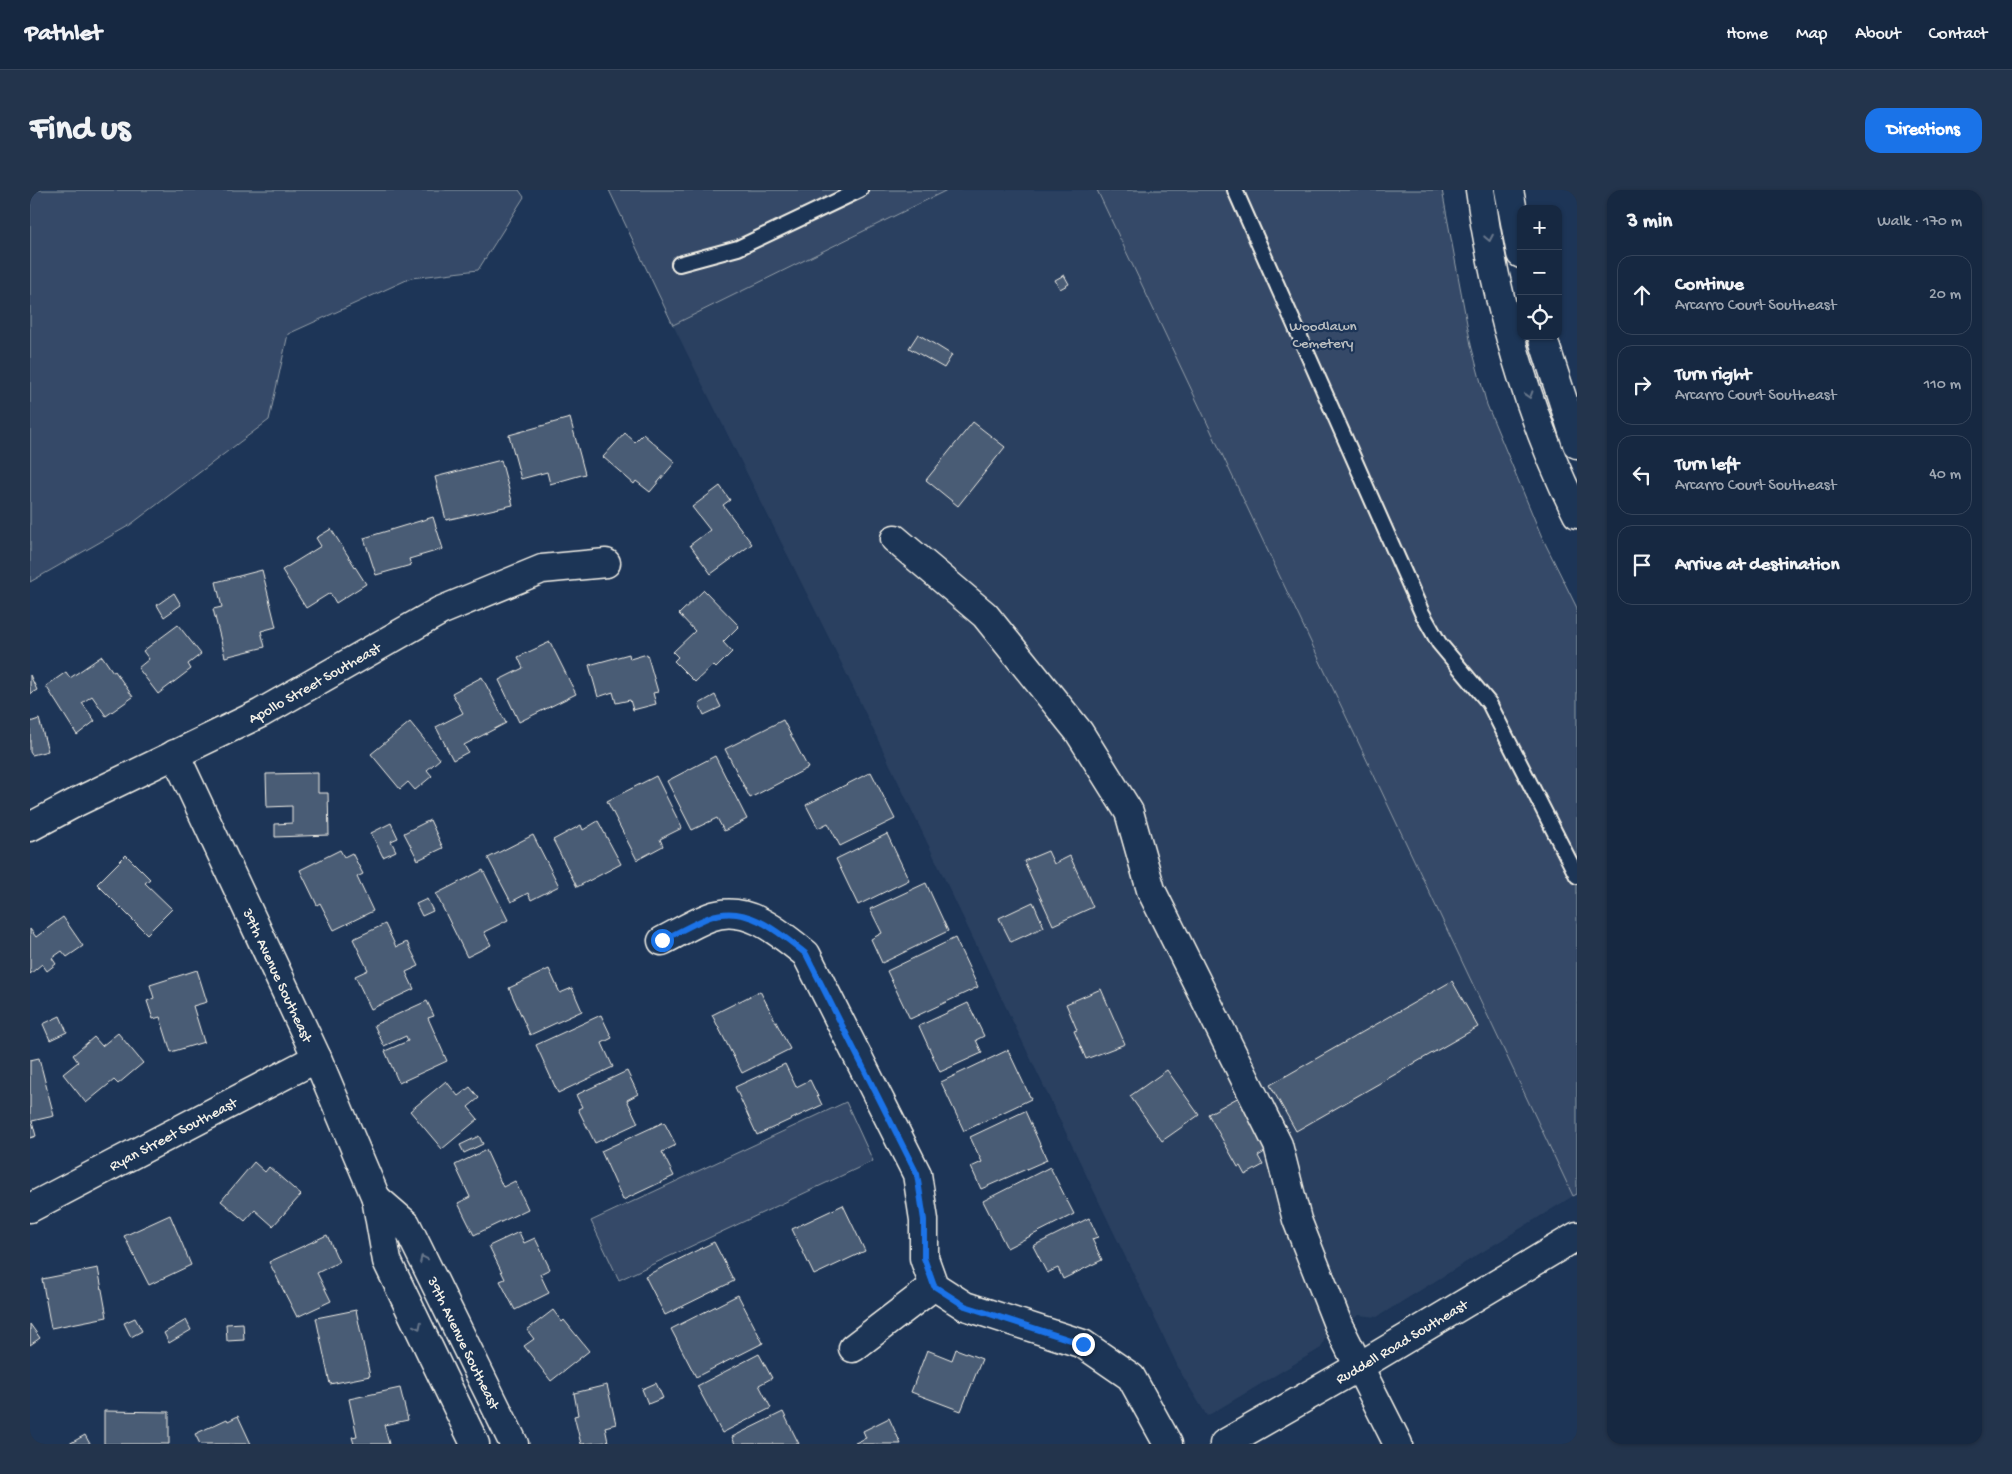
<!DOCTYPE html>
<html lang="en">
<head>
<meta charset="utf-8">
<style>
	:root { --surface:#162841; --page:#23344c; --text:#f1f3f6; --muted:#9ea6b1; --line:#35445a; --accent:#1a73e8 }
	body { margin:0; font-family:"Gochi Hand",sans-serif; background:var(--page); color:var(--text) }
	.controls { position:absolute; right:15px; top:15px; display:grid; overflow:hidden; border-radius:10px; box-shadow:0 1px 4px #0004 }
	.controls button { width:45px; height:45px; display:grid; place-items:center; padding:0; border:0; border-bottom:1px solid var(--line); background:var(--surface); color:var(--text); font:25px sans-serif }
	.stop { position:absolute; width:15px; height:15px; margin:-11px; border:4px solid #1a73e8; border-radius:50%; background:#fff }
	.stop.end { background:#1a73e8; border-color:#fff; box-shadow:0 1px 5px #0008 }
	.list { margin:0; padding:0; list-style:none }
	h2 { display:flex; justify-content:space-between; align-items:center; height:65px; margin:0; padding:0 20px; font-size:21px }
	h2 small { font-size:16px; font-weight:400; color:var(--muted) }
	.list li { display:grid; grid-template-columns:32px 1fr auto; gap:15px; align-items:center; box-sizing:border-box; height:80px; margin:0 10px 10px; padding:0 10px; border:1px solid var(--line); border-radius:15px }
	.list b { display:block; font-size:19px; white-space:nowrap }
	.list p { margin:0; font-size:16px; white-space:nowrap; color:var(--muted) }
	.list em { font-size:16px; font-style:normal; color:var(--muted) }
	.icon { flex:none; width:28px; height:28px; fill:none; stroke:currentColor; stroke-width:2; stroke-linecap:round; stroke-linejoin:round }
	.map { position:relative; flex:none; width:1547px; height:1254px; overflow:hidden; border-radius:15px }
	header { display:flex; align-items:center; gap:30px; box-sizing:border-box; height:70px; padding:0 25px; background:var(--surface); border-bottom:1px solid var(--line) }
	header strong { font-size:24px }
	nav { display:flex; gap:28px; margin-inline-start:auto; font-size:18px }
	.intro { display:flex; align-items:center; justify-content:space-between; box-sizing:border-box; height:120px; padding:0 30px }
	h1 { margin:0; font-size:35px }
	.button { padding:12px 22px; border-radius:15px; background:var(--accent); color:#fff; font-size:18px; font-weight:700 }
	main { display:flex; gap:30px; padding:0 30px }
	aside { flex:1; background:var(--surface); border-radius:15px; box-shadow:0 1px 4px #0004 }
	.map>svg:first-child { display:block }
	.built { fill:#2a4060 }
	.green { fill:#354a67; stroke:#949ea8 }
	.building { fill:#485b74; stroke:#f4f1e8 }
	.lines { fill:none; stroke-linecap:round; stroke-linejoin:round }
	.lane-casing { stroke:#f4f1e8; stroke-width:18 }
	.street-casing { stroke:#f4f1e8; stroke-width:31 }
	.secondary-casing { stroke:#f4f1e8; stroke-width:31 }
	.lane { stroke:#1d3557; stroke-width:14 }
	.street { stroke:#1d3557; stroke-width:28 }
	.secondary { stroke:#1d3557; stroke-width:28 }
	.oneway { stroke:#68778a }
	.route { stroke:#1a73e8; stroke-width:6 }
	.labels { text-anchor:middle; stroke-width:4.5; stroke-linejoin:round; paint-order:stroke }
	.park-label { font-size:15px; fill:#bbbfc1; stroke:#1d3557 }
	.street-label { font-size:15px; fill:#f4f1e8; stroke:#1d3557 }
</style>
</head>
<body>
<header>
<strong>Pathlet</strong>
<nav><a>Home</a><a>Map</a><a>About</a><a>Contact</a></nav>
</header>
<div class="intro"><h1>Find us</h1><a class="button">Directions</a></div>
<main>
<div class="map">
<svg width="1547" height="1254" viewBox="0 0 1547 1254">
	<rect width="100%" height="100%" fill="#1d3557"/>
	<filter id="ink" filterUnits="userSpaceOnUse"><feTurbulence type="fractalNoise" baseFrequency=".02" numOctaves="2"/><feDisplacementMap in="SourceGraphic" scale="10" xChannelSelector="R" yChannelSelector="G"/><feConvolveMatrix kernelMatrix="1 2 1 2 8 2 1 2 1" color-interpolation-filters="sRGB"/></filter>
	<g filter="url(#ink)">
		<polygon class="built" points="917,0 1067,0 1543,1006 1347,1127 1329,1125 1296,1145 1291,1158 1177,1226 1151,1183 808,466 643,135"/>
		<g class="green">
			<polygon points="0,0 489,0 494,7 448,80 381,88 258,144 239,230 100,335 0,392"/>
			<polygon points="579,0 917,0 643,135"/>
			<polygon points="1067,0 1412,0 1441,155 1457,215 1511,345 1547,418 1547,1004 1543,1006"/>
			<polygon points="816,912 843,971 589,1090 561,1031"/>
		</g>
		<g class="building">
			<polygon points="1034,85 1039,94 1030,99 1025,90"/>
			<polygon points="888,144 922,165 914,178 879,158"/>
			<polygon points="540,228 555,284 520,294 517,282 491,289 479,245"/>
			<polygon points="943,232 975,257 928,316 896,290"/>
			<polygon points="595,243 605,252 613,244 645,272 620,302 606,291 604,294 573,267"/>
			<polygon points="471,270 483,315 416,330 405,287"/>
			<polygon points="690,296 700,310 693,315 722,354 681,384 660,355 680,340 662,317"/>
			<polygon points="403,327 413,359 379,369 381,375 346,385 334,348"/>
			<polygon points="301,339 336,394 306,413 300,403 276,418 252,380 291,356 286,348"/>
			<polygon points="232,380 246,437 231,441 235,457 195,467 183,419 192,417 186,392"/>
			<polygon points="674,400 709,436 693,452 702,462 686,478 683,475 665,492 644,471 648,467 643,462 665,441 649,424"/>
			<polygon points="144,403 151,415 134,427 127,415"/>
			<polygon points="148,435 171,464 158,474 161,479 128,504 108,478 119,469 113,461"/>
			<polygon points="520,452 546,504 489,532 469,490 493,478 488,467"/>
			<polygon points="599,464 600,469 617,464 628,502 623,503 626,514 603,520 600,510 586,513 583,502 568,507 559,475"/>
			<polygon points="72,466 83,482 85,481 103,507 76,526 62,506 52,513 65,531 47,545 16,496 36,482 40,488"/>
			<polygon points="0,485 7,500 0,504"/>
			<polygon points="452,487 476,533 434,555 438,562 423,570 406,537 433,523 422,503"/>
			<polygon points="685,505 691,517 674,525 669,514"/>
			<polygon points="9,529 18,561 2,565 0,562 0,532"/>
			<polygon points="753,530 778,578 720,608 695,559"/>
			<polygon points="380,532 410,569 397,580 402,586 385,600 378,592 370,599 341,564"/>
			<polygon points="685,566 717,629 694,641 687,628 662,640 637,591"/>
			<polygon points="841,582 865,629 810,656 798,633 788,638 776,615"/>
			<polygon points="288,583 288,603 298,603 299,645 245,647 245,634 262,633 262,616 237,617 236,584"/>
			<polygon points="626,586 652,638 630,649 633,656 607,670 577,611"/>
			<polygon points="400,630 413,658 388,670 374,643"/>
			<polygon points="568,631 591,674 547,697 523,650 551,635 553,640"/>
			<polygon points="361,633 368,648 361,651 366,661 353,667 341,643"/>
			<polygon points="857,644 879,690 828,715 806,669"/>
			<polygon points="503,645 529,696 501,710 498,703 481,712 458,668"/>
			<polygon points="310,660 314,667 322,663 333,684 327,687 343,721 304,740 290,713 287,715 270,680"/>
			<polygon points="1018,661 1024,674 1040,666 1063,717 1023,735 994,671"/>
			<polygon points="96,665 120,689 115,693 142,719 117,744 67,694"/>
			<polygon points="453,680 478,730 454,742 461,755 437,767 406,704"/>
			<polygon points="896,693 918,741 852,773 841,749 852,743 840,719"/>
			<polygon points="397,709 403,721 392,726 386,714"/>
			<polygon points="1003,712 1014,737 981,752 969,728"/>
			<polygon points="33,727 53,756 37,767 32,761 22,768 26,774 17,781 12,774 0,784 0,739 6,747"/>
			<polygon points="355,734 366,757 377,752 389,776 376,782 384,799 341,819 325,786 338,780 323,749"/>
			<polygon points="925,748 948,797 880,829 857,781"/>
			<polygon points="519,779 530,803 542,798 552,821 500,845 479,798"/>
			<polygon points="167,780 177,812 163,816 174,852 141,862 130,827 123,829 117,811 124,808 120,795"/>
			<polygon points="1422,791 1448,837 1266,941 1240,895"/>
			<polygon points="1071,799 1095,854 1056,869 1044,841 1047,840 1036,814"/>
			<polygon points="730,801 760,859 712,883 682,825"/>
			<polygon points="397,811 404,826 398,828 417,871 369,893 355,861 378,851 376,846 354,856 344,835"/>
			<polygon points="938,813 954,846 946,850 952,863 910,882 889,836"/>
			<polygon points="571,825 582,848 572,853 583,877 528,903 506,855"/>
			<polygon points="30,826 37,842 20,850 13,834"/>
			<polygon points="88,843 113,873 88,894 84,890 56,913 33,884 48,872 43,865 64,847 72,856"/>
			<polygon points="978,860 1001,909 934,941 911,892"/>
			<polygon points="9,868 24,926 2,931 6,946 0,948 0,870"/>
			<polygon points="755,874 766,897 780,890 792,915 727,945 705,897"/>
			<polygon points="1137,880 1169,925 1132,951 1100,906"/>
			<polygon points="597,881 608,904 597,910 608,933 565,953 548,919 552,917 546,905"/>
			<polygon points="416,891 428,906 440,897 449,908 438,917 448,929 412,959 380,921"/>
			<polygon points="1209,907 1238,960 1228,966 1233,975 1215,985 1210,976 1208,977 1178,924"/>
			<polygon points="995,921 1017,970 951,999 941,977 952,972 940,947"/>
			<polygon points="634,932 646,955 632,962 644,986 593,1010 571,961"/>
			<polygon points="449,946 453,954 434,963 430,955"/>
			<polygon points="456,960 473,997 485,991 498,1019 444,1045 428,1013 440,1007 425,975"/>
			<polygon points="224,972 235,982 239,977 271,1005 243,1036 225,1020 215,1031 191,1011"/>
			<polygon points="1020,977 1044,1024 977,1058 953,1011"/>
			<polygon points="813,1015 835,1061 784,1085 762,1039"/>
			<polygon points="140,1025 161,1075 119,1095 94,1046"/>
			<polygon points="1059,1028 1068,1047 1062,1049 1072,1070 1033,1089 1028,1078 1017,1083 1003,1056"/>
			<polygon points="489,1042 494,1053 505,1048 520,1079 510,1084 519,1103 485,1120 470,1091 475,1089 459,1056"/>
			<polygon points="297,1045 309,1072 287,1083 301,1111 267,1127 239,1072"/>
			<polygon points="684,1052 704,1091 635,1125 615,1086"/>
			<polygon points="68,1078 77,1127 21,1138 12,1089"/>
			<polygon points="708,1105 733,1153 666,1187 641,1139"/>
			<polygon points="326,1120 340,1186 300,1194 286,1128"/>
			<polygon points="523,1120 532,1132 534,1130 559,1161 521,1191 494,1156 504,1149 497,1140"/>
			<polygon points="105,1128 112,1141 101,1147 94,1133"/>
			<polygon points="156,1130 161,1140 139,1153 134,1143"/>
			<polygon points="213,1133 214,1150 197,1151 196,1134"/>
			<polygon points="0,1134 10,1148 0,1155"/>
			<polygon points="926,1159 952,1169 931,1221 881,1202 897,1160 922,1170"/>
			<polygon points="729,1164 742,1188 729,1195 741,1218 692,1243 667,1196"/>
			<polygon points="626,1193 633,1208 618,1214 612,1199"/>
			<polygon points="577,1195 586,1234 575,1237 578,1252 551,1254 544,1226 548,1225 544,1203"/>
			<polygon points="370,1198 378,1230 354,1235 359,1254 324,1254 322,1247 327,1246 319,1209"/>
			<polygon points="74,1221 139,1222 139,1254 74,1254"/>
			<polygon points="753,1222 769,1254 705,1254 702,1247"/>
			<polygon points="208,1226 221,1254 170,1254 165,1244 197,1229 198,1231"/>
			<polygon points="859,1228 871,1254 823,1254 836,1248 833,1241"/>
			<polygon points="55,1245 60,1254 39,1254"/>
		</g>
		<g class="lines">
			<g class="lane-casing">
				<g id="lane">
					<polyline points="1205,0 1392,423 1409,453 1459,513 1547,686"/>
					<polyline points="649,74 708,58 830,0"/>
				</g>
			</g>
			<g class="street-casing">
				<g id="street">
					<polyline points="865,349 955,425 1049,542 1099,622 1121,700 1248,955 1267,1030 1309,1137 1368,1254"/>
					<path id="s1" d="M 145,564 L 287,868 L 346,1008"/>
					<path id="s2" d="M 0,637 L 47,612 L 231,523 L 410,421 L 512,379 L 576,373"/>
					<path d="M 632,751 C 648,743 664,733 680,727 C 716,713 750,743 776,764 L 887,984 L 894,1030 L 894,1068 L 904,1096 L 935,1116 L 1053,1154 L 1101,1187 L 1138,1254"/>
					<path id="s3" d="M 0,1018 L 287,868"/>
					<polyline points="823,1158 904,1096"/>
					<path id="s4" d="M 445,1254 L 357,1071 L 346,1008 L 376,1034 L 484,1254"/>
				</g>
			</g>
			<g class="secondary-casing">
				<g id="secondary">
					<path d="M 1450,0 C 1464,107 1499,228 1547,324"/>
					<polyline points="1479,0 1491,64"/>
					<polyline points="1512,146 1547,254"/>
					<path id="s5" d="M 1194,1254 L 1330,1176 L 1547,1046"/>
				</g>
			</g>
			<use href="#lane" class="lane"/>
			<use href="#street" class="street"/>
			<use href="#secondary" class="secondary"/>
		</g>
		<defs><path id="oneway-chevron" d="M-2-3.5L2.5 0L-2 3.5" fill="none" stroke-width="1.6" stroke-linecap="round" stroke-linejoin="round" transform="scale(1.25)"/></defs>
		<g class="oneway">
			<use href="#oneway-chevron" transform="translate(1459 48) rotate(79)"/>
			<use href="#oneway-chevron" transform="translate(1499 205) rotate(73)"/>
			<use href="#oneway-chevron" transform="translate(393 1069) rotate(-116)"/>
			<use href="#oneway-chevron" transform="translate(388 1136) rotate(64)"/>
		</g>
	</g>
	<g class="lines" filter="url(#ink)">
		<path class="route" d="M 632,750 C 648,743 664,733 680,727 C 716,713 750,743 776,764 L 887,984 L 894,1030 L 894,1068 L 904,1096 L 935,1116 L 1053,1154"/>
	</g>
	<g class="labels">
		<g class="park-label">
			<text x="1293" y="140">Woodlawn<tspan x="1293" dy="17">Cemetery</tspan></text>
		</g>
		<g class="street-label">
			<text dy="5" stroke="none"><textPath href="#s2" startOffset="319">Apollo Street Southeast</textPath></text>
			<text dy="5" stroke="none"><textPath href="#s1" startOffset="244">39th Avenue Southeast</textPath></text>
			<text dy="5" stroke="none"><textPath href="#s3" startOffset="161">Ryan Street Southeast</textPath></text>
			<text dy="5" stroke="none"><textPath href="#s5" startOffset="205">Ruddell Road Southeast</textPath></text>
			<text dy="5" stroke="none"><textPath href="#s4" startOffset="439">39th Avenue Southeast</textPath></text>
		</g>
	</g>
</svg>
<div class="controls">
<button>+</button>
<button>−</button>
<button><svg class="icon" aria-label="locate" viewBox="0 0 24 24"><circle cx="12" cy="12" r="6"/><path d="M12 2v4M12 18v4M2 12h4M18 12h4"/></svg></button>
</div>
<div class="stop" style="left:632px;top:750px"></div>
<div class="stop end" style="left:1053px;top:1154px"></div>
</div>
<aside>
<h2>3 min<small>Walk · 170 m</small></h2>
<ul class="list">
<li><svg class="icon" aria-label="ahead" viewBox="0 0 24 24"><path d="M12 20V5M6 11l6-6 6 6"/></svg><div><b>Continue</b><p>Arcarro Court Southeast</p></div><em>20 m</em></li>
<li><svg class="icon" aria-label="right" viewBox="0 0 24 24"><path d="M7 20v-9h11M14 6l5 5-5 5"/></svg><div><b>Turn right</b><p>Arcarro Court Southeast</p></div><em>110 m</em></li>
<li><svg class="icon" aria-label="left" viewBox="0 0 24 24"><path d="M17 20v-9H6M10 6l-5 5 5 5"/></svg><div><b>Turn left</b><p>Arcarro Court Southeast</p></div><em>40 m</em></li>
<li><svg class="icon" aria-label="arrive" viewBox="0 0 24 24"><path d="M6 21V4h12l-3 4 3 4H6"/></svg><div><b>Arrive at destination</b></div></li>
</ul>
</aside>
</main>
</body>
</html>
